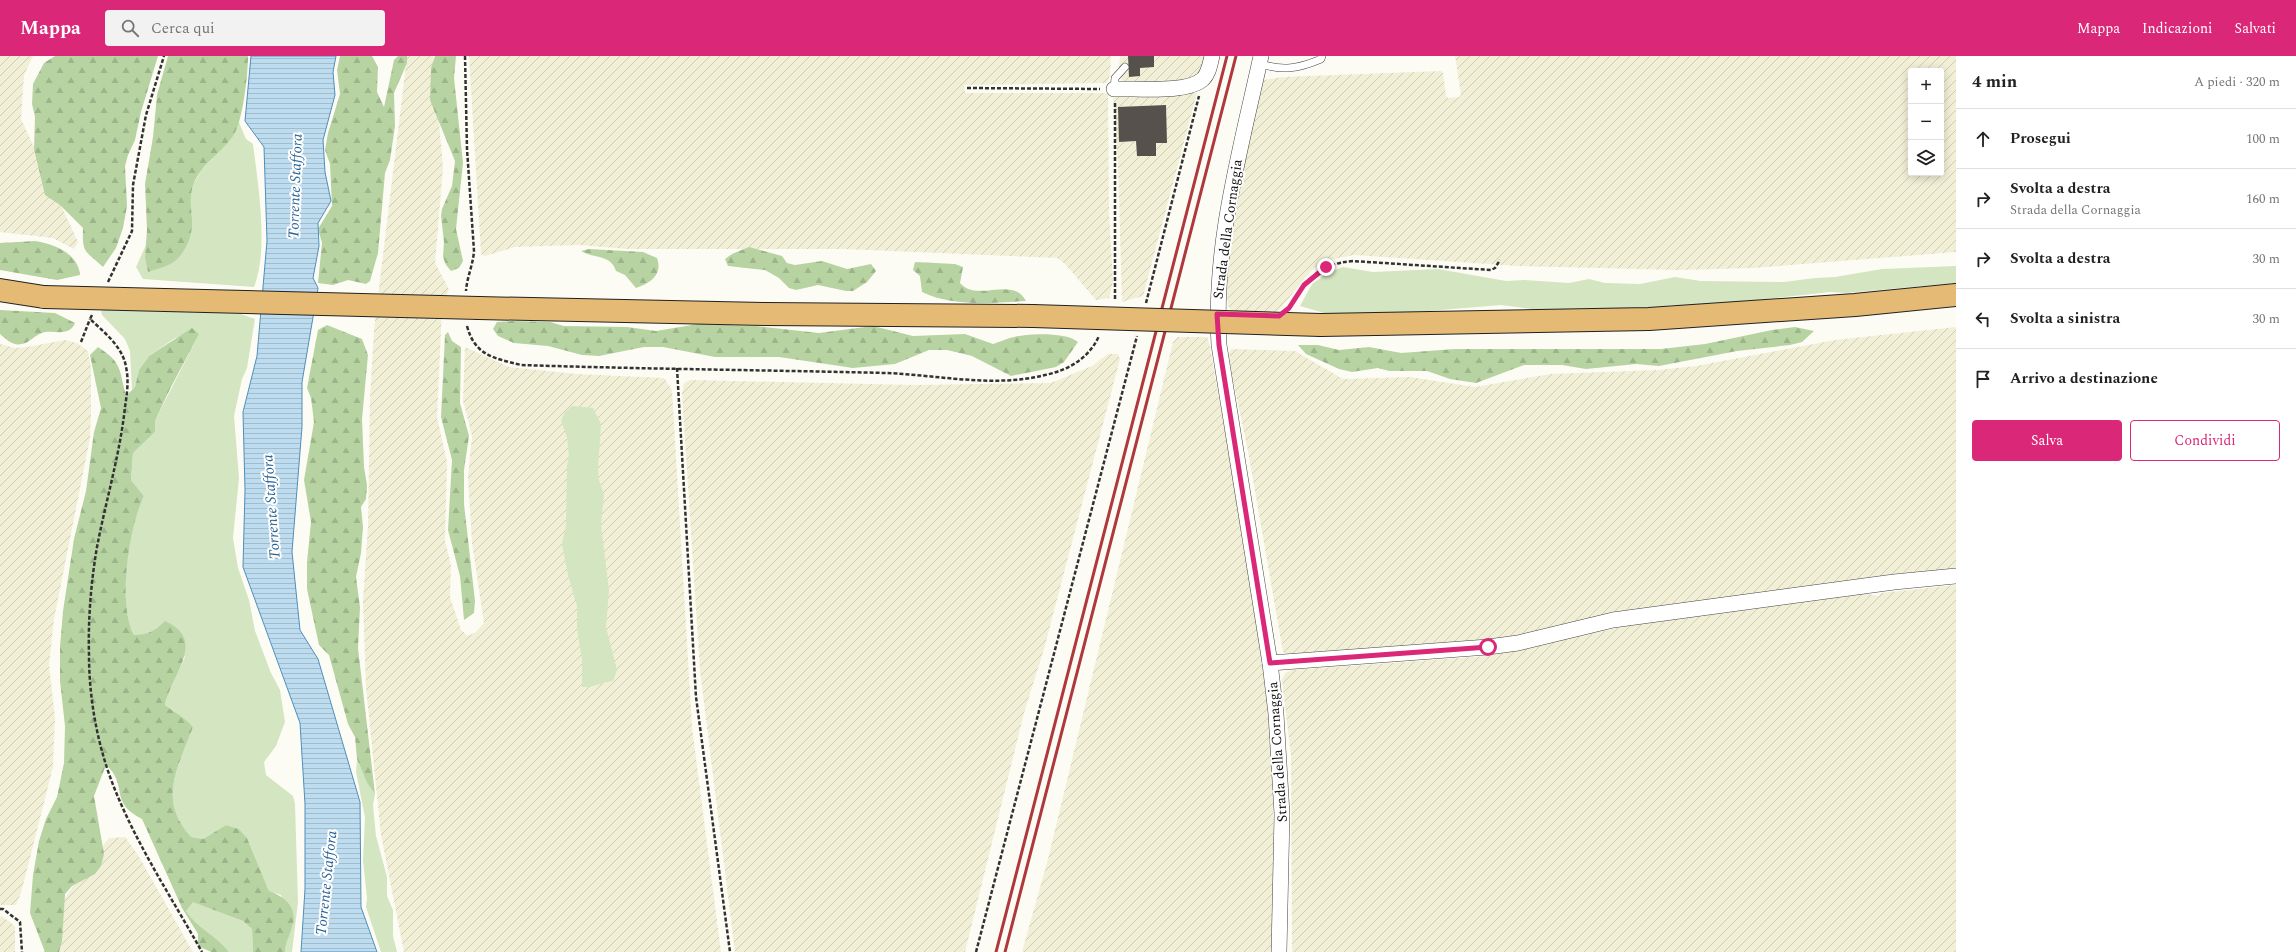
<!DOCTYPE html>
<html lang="it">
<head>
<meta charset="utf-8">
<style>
	:root { --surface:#fff; --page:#f2f2f2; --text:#222; --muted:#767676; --line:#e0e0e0; --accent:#db2777 }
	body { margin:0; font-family:Spectral,serif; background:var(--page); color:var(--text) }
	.controls { position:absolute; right:12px; top:12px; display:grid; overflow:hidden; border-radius:4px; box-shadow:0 2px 10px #0003 }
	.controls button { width:36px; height:36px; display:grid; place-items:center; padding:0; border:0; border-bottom:1px solid var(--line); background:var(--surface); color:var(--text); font:20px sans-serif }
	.stop { position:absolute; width:12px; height:12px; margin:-9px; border:3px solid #db2777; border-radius:50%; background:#fff }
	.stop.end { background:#db2777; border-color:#fff; box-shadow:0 1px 4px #0008 }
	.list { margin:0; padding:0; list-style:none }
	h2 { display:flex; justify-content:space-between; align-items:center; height:52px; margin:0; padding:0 16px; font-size:17px }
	h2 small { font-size:13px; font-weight:400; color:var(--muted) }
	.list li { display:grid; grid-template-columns:26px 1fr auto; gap:12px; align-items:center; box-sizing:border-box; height:60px; padding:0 16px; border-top:1px solid var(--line) }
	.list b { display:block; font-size:15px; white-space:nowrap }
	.list p { margin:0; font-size:13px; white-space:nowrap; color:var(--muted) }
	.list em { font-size:13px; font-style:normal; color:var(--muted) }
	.actions { display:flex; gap:8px; padding:12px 16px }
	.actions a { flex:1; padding:9px 0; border:1px solid var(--accent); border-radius:4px; text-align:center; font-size:14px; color:var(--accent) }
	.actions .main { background:var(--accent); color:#fff }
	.icon { flex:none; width:22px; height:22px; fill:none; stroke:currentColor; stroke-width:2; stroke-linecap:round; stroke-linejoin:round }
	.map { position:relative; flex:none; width:1956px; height:896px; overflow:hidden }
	header { display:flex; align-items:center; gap:24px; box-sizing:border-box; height:56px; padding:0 20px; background:var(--accent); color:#fff }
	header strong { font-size:19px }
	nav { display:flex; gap:22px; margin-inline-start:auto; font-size:14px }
	.search { width:280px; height:36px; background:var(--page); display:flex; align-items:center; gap:10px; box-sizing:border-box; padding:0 14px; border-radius:4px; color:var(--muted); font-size:15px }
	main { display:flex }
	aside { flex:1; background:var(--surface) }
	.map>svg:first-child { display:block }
	.farmland { fill:url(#farmland-furrows); fill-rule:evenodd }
	.grass { fill:#d3e5c1 }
	.forest { fill:url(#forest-firs) }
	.water { fill:url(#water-rules); stroke:#4e8fbd }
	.building { fill:#57514d }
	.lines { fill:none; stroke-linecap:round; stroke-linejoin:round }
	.service-casing { stroke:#434343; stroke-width:8 }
	.minor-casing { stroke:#434343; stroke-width:16 }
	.trunk-casing { stroke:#212121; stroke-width:24 }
	.path { stroke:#323232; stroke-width:2.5; stroke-dasharray:4 2; stroke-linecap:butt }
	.service { stroke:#fff; stroke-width:7 }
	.minor { stroke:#fff; stroke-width:15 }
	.trunk { stroke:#e5ba74; stroke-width:22 }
	.rail { stroke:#af383c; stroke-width:3 }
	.trunk-bridge-casing { stroke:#212121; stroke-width:24; stroke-linecap:butt }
	.trunk-bridge { stroke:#e5ba74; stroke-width:22 }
	.route { stroke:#db2777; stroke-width:5 }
	.labels { text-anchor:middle; stroke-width:4; stroke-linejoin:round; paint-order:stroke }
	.street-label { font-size:14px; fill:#101010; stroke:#fff }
	.water-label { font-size:15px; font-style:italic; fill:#286293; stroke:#fff }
</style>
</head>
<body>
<header>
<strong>Mappa</strong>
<div class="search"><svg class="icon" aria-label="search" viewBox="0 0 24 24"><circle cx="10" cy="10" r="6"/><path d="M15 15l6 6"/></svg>Cerca qui</div>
<nav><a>Mappa</a><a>Indicazioni</a><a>Salvati</a></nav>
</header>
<main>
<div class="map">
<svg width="1956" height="896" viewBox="0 0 1956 896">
	<defs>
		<pattern id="farmland-furrows" width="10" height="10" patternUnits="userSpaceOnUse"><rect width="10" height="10" fill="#f1efd6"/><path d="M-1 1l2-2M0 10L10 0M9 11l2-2" fill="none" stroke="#ceccb7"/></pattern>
		<pattern id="forest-firs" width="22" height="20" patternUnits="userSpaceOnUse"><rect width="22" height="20" fill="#b7d3a2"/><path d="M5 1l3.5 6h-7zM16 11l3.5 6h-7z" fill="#9cb48a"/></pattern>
		<pattern id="water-rules" width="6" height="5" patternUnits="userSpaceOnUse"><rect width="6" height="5" fill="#bedcef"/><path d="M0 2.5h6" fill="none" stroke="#a2bccc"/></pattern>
	</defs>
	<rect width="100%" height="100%" fill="#fdfcf4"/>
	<g class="farmland">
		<polygon points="0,0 33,0 24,19 21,63 78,186 74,193 53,182 0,176"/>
		<polygon points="407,0 433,0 443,111 435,207 449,233 442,252 437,361 447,406 445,485 451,509 450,541 461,574 468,580 476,576 484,567 472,487 468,420 472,380 463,345 465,291 509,311 577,318 664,322 672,334 692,671 721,896 404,896 381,779 366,631 363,545 368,469 370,343 374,274"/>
		<polygon points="469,0 1111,0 1110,19 1107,27 964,29 965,37 1108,37 1109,159 1113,225 1109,242 1096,244 1065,208 1057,202 844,193 628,193 579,189 515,191 485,200 481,198"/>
		<polygon points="1120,0 1207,0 1206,7 1197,20 1181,28 1123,29 1119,12"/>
		<path d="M 1455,0 L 1956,0 L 1956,196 L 1754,212 L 1680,214 L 1518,210 L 1354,199 L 1323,205 L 1310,216 L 1279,254 L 1274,257 L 1232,255 L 1228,250 L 1227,237 L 1231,163 L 1242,121 L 1245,118 L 1244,111 L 1264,24 L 1283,21 L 1441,15 L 1443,17 L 1446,40 L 1448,42 L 1459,41 L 1461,39 ZM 1911,15 L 1941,15 L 1941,117 L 1911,117 Z"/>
		<polygon points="1113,37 1197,37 1143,240 1122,246 1118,107"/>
		<polygon points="1956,271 1956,514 1495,584 1288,600 1283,596 1248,395 1232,319 1229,298 1231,293 1295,295 1343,323 1410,321 1475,331 1551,318 1658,314 1696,310 1835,284"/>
		<polygon points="1178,281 1207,281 1209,286 1259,569 1273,694 1274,896 1022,896 1048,803 1173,286"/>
		<polygon points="65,284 77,287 88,295 91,312 91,357 90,382 54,563 49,609 55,662 53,711 21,837 16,849 0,849 0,288 15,292 27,291"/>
		<polygon points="1108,298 1118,298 1120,303 1044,593 1024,657 965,896 735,896 700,615 682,337 684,327 690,324 913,329 1051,327 1092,310"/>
		<polygon points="1956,529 1956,896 1292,896 1291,700 1282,624 1285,617 1292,614 1488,600 1640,567 1862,537 1879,540 1881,537"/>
		<polygon points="125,781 138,799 193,896 44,896 52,860 92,804 109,782"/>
		<polygon points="2,860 15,870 15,896 0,896 0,861"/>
	</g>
	<g class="grass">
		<path d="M 238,64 L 246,83 L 253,88 C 258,129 269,193 254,231 L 143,223 L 136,211 L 147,187 L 145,201 L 192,166 L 190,140 L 194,127 L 201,115 L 233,79 Z"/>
		<polygon points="1956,210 1956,227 1846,237 1830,236 1758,244 1720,247 1702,251 1673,249 1644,254 1553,256 1501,249 1392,258 1344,258 1324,257 1300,250 1312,228 1329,216 1343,211 1373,216 1438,213 1506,225 1524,224 1569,227 1589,223 1605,227 1640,228 1675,221 1701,225 1784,226 1815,222 1835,221 1882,213"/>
		<path d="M 106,252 L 161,252 L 186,256 L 227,253 L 255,263 L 247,312 L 242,323 L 234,360 L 239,422 L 233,482 L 238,512 L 249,544 L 255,575 L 271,617 L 280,634 L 285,666 L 276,690 L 264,706 L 266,719 L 293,740 L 295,748 L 298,846 L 292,896 L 285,896 L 285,888 L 293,869 L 281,839 L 269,835 L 247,782 L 239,773 L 226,769 L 203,783 L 191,781 C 157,743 178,712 193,671 C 185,661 175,657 165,649 L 168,638 L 185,601 L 157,574 L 146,579 L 134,579 C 117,548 128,472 144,440 L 131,424 L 133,397 L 155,376 L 155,365 L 199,278 L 175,282 L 149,300 L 139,314 L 135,331 L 132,334 L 130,295 L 125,283 L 102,259 L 101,255 Z"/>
		<path d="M 572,350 L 593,352 L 601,368 L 598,413 L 599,424 L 604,439 L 601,469 L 609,535 L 606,571 L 617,614 L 613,625 C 602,626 593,632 582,631 L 582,604 L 577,572 L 577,550 L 568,519 L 562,488 L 566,469 L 567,409 L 569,400 L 567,381 L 561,365 L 565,356 Z"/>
		<polygon points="357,703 367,727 375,738 373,749 376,780 387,821 387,840 393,854 393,880 397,896 381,896 366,851 367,842 363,805 365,761 356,716"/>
		<path d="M 193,845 L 243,865 L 252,873 L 253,896 L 229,896 C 216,879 197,872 186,855 Z"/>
	</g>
	<g class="forest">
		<path d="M 55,0 L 158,0 L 141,56 L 135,84 L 128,99 L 125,110 L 127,150 L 123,172 L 116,192 L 103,211 C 85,194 82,198 83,172 L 60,149 L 45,139 L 34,93 L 35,61 L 32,48 L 33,28 L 44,7 Z"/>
		<path d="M 168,0 L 248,0 C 248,18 243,66 233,80 C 221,97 202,108 194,127 C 189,139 191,150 192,163 C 193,178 187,194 176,204 C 170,210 156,213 148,216 L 145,201 L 147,174 L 145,128 L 153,81 L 157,39 Z"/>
		<polygon points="340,0 372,0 378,11 377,36 384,51 394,4 398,0 407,0 407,7 394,37 395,70 390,104 385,117 378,197 370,225 366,228 348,224 333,229 318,227 322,187 318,173 332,150 330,108 325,94 328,77 340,38 337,14"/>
		<polygon points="435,0 456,0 454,22 463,107 456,173 463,205 459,212 451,215 446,209 443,201 444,186 441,160 442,153 452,130 455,105 430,44 431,12"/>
		<path d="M 35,185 C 54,188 78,197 80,219 L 57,224 L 0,214 L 0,187 Z"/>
		<polygon points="749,191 782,200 787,207 795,209 822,205 847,213 871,208 876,215 867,226 853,235 846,235 818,229 796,234 789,232 779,222 765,214 728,210 725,203 732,198"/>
		<path d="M 589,193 L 643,196 L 657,202 C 663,218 651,227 636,232 L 625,219 L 616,215 C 611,198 594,203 581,195 Z"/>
		<path d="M 915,206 L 955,208 L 963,211 L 960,227 C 977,247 1013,219 1026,245 C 992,247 953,251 922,236 L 920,220 L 913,214 Z"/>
		<path d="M 0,254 L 55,257 L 75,267 C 69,282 53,273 42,277 C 35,279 29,287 22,288 C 13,290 7,284 0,278 Z"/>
		<path d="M 512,265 L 550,266 L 564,270 L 627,271 L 656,275 L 698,268 L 756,270 L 819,277 L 873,270 L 913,280 L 965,278 L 993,288 C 1000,286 1007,282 1014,281 C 1028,277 1068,276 1078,286 L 1064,306 L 1056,311 L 1011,320 L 972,300 L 947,294 L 929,294 L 895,308 L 853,312 L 779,301 L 715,301 L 663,291 L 644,291 L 599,300 L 582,299 L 548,290 L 514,287 L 498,280 L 493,273 L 497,266 Z"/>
		<polygon points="327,269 362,283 368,299 362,363 364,411 367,429 366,443 361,451 363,471 361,497 356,521 360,551 358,592 375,738 367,727 357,703 355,681 348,668 329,599 319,589 307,533 307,506 311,466 304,424 314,366 311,342 307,332 318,274"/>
		<polygon points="1795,271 1814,275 1802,286 1790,289 1737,295 1659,310 1636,308 1586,313 1562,309 1524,309 1476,327 1450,323 1427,315 1389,315 1378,312 1352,316 1339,313 1306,298 1298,289 1318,289 1339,294 1369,291 1401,297 1455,293 1661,293 1705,288 1772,274"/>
		<path d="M 192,272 L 199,278 L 170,333 L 155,365 L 155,376 L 133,397 L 131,424 L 144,440 C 129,471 117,548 134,579 C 148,579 155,575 165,565 C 208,584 171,619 165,649 C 175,657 185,661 193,671 C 178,712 157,743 191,781 L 203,783 L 226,769 L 239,773 L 247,782 L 269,835 C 284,840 297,851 293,868 C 291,878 285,885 285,896 L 253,896 L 252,873 L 243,865 L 193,846 L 186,855 C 197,872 216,879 229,896 L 211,896 L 198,890 L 198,878 L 182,852 L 142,763 C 108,746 129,729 106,709 L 94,740 L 104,798 L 101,810 L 95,818 L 72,830 L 65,838 L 62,885 L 59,896 L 45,896 L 30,857 L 33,819 L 39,785 L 46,763 L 57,741 L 64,707 L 65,670 L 60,625 L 60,591 L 63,555 L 74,483 L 86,435 L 94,376 L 101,352 L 90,299 L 98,291 C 123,307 119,314 126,340 L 135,331 L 139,314 L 149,300 Z"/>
		<polygon points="448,276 452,285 461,291 460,347 469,380 464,414 464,448 475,545 474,557 464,564 460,520 448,474 452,404 441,361 445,279"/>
	</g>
	<polygon class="water" points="251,0 336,0 333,16 335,39 323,84 325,116 331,145 318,167 319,190 313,222 318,232 302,326 302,371 292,496 300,574 318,603 360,746 361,851 377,896 301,896 305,833 305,748 300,667 243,511 245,434 243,356 257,300 267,185 264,91 245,65"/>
	<g class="building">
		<polygon points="1128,0 1154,0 1154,11 1140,12 1140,20 1129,21"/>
		<polygon points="1166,49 1167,87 1156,87 1156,100 1137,100 1136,85 1119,86 1118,51"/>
	</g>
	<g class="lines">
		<g class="service-casing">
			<g id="service">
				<path d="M 1259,7 C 1282,16 1300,12 1321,3 L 1322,0"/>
				<polyline points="1114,33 1115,22 1125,11"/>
			</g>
		</g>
		<g class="minor-casing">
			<g id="minor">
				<path d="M 1261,0 C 1240,96 1213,190 1219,289 L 1270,607 L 1276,658 L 1282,758 L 1279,896"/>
				<path d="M 1114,33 C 1136,32 1187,38 1203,23 C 1209,17 1210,8 1212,0"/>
				<polyline points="1270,607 1488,591 1518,587 1613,564 1894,526 1956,520"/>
			</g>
		</g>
		<g class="trunk-casing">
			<g id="trunk">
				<polyline points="0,234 44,241"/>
				<polyline points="479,252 766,258 1033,260"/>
				<polyline points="1321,269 1649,263 1855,249 1956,239"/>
			</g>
		</g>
		<g class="path">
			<path d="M 465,0 L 467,93 L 474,195 C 473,209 467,221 466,235"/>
			<polyline points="967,32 1100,33"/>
			<polyline points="1115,47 1115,244"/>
			<polyline points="108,226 132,175 133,129 146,59 164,0"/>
			<polyline points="1146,247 1199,40"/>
			<path d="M 1290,251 C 1308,223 1318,208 1353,205 L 1491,214 L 1495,212 L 1500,204"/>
			<path d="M 92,259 L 90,263 C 104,276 123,291 126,311 C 129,324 127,338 125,351 C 120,398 106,444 97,491 C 91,526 88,563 89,599 C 89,636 95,674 106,709 C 127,774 169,837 202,896"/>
			<path d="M 467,270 C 475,300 494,302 521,309 C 642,313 764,314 886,317 C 938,319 994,332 1045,319 C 1069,314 1089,302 1099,280"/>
			<polyline points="81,286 90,263"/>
			<polyline points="677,312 696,641 730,896"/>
			<polyline points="0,853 3,853 20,866 22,896"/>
			<polyline points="976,896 1137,280"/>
		</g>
		<use href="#service" class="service"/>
		<use href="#minor" class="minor"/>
		<use href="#trunk" class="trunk"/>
		<g class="rail">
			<polyline points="996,896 1227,0"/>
			<polyline points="1005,896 1236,0"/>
		</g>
		<g class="trunk-bridge-casing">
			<g id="trunk-bridge">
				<polyline points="44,241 479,252"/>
				<polyline points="1033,260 1321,269"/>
			</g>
		</g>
		<use href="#trunk-bridge" class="trunk-bridge"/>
	</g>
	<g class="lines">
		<polyline class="route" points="1326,211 1304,229 1289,252 1279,260 1217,258 1219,289 1270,607 1488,591"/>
	</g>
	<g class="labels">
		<g class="street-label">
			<text transform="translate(1227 173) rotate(-82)" y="5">Strada della Cornaggia</text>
			<text transform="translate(1277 696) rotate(-94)" y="5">Strada della Cornaggia</text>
		</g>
		<g class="water-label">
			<text transform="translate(295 130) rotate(-88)" y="5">Torrente Staffora</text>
			<text transform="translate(271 451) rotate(-94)" y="5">Torrente Staffora</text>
			<text transform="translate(326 827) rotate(-84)" y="5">Torrente Staffora</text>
		</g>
	</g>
</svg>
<div class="controls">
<button>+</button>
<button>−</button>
<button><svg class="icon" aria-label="layers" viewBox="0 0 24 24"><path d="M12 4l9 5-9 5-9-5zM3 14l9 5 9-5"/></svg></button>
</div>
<div class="stop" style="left:1488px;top:591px"></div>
<div class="stop end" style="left:1326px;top:211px"></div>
</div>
<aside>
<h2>4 min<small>A piedi · 320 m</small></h2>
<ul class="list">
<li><svg class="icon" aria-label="ahead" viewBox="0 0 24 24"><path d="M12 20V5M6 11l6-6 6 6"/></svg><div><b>Prosegui</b></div><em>100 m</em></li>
<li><svg class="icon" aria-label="right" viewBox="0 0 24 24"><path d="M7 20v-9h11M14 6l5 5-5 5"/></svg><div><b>Svolta a destra</b><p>Strada della Cornaggia</p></div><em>160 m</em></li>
<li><svg class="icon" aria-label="right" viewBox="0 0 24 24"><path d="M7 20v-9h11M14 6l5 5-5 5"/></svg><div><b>Svolta a destra</b></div><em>30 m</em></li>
<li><svg class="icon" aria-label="left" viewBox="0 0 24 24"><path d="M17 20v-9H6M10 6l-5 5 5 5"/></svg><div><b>Svolta a sinistra</b></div><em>30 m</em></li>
<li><svg class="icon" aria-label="arrive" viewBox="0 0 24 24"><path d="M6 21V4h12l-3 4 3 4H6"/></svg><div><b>Arrivo a destinazione</b></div></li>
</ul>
<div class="actions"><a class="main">Salva</a><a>Condividi</a></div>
</aside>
</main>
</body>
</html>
